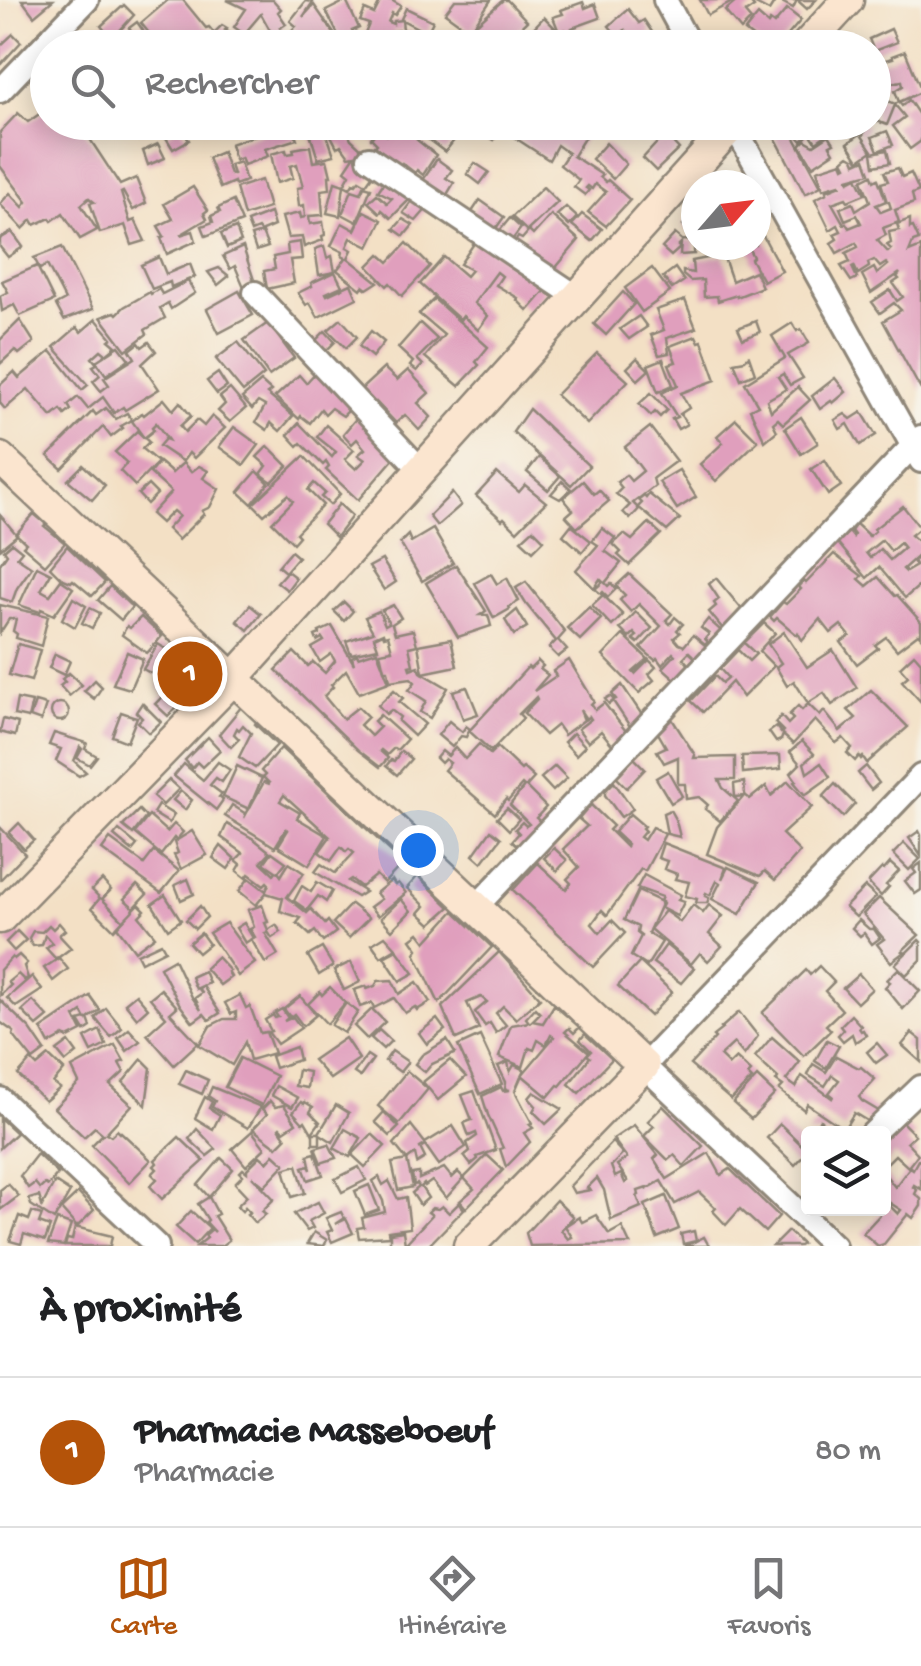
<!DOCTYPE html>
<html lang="fr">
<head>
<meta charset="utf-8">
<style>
	:root { --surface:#fff; --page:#f6f6f6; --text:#202124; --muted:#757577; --line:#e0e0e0; --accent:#b45309 }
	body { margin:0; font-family:"Gochi Hand",sans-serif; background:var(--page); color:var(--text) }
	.controls { position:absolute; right:30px; bottom:30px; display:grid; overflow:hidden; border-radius:10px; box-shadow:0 5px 25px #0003 }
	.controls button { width:90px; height:90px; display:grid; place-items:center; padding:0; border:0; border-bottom:2px solid var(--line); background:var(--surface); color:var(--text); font:50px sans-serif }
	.compass { position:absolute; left:681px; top:170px; width:90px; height:90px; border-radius:50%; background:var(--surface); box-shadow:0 5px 25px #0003; rotate:62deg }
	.you { position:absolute; left:418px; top:850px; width:35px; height:35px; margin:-25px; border:8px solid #fff; border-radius:50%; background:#1a73e8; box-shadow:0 0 0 15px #1a73e833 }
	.badge { display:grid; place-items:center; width:65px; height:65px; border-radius:50%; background:var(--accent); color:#fff; font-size:32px; font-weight:700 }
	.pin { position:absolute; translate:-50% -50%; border:5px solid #fff; box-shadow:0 2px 10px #0006 }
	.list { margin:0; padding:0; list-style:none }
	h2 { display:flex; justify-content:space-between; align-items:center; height:130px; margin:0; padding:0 40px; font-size:42px }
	h2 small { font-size:32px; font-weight:400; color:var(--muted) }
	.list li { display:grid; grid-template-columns:65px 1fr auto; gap:30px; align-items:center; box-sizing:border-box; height:150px; padding:0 40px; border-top:2px solid var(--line) }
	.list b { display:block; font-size:38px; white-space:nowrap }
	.list p { margin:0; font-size:32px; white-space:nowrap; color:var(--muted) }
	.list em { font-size:32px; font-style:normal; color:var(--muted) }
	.icon { flex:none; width:55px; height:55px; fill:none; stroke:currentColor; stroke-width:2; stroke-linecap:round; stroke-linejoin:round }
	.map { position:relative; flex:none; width:921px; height:1246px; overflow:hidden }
	.search { position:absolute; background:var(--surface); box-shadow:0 5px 25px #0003; left:30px; right:30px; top:30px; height:110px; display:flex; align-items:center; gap:25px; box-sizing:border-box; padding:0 35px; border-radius:55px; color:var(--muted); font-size:38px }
	.sheet { height:280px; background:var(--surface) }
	nav { display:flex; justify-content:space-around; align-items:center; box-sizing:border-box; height:140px; border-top:2px solid var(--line); background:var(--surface); font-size:28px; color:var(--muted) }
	nav a { display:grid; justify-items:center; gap:5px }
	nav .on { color:var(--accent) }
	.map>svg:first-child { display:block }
	.building { fill:#e09fbd; fill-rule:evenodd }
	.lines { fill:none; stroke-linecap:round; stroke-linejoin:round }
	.street-casing { stroke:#8f8678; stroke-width:28 }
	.secondary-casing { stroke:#8f8678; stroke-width:35 }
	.street { stroke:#fff; stroke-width:22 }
	.secondary { stroke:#fbe5cf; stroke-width:30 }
</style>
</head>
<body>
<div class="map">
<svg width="921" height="1246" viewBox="0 0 921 1246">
	<rect width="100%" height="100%" fill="#f7f3e8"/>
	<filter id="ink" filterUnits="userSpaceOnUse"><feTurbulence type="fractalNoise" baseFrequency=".01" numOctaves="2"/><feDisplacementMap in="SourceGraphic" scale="20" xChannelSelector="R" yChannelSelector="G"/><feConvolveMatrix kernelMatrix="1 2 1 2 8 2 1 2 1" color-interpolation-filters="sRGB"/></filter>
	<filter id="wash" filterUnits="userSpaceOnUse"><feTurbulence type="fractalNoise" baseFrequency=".0048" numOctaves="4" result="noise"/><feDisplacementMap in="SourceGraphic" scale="40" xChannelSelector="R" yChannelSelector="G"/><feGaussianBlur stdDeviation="2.25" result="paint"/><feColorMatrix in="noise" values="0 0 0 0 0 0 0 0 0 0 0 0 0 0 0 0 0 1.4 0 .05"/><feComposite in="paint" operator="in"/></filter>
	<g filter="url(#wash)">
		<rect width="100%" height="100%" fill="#f3e0c5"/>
		<g id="blocks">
			<g class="building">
				<polygon points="22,0 53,0 34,16"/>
				<polygon points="168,0 183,0 206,28 209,27 214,33 222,25 227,28 225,30 246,43 260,37 268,48 161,48 141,23"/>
				<polygon points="227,0 273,0 281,9 278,12 286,24 280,28 291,40 296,35 292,30 296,26 290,21 306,1 313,2 303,17 314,5 344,48 305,48 303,44 298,48 274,48 266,40 272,34 261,14 244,34 234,27 246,9"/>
				<polygon points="381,0 391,0 401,6 395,15 392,13 388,22 393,24 393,21 402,20 401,19 406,8 433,21 427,33 402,20 403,30 393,31 394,40 381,36 377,47 362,41 369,24 360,21 365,10 374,14"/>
				<polygon points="455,0 491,0 470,31 445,13"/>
				<polygon points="503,0 507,0 527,21 499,48 494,48 473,27"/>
				<polygon points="700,0 728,0 730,3 708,15"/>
				<polygon points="738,0 776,0 769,11 748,0 754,7 745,13 751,20 741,30 725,11"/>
				<polygon points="778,0 816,0 807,9 797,0 793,8"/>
				<polygon points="346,1 359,28 352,31 355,37 357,35 364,48 345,48 326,11"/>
				<polygon points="583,2 585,8 595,4 600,18 572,28 574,34 566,36 565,30 559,32 553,17 563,14 561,10"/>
				<polygon points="124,5 134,15 112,39 121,48 99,48 94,42 105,31 101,26"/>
				<polygon points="628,9 639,23 644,20 652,32 635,44 625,30 618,37 609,26"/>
				<polygon points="787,9 801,20 777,48 766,48 745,31 758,15 768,24 770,21 774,24"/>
				<polygon points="544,17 571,44 568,48 533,48 524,38"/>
				<polygon points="137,22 142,29 152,48 123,46 121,41 133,34 129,28"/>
				<polygon points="891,29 897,42 874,51 869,39"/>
				<polygon points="411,30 419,40 410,48 386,48"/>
				<polygon points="469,31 487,44 485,48 471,48 461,40"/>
				<polygon points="13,34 21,42 0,65 0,46"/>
				<polygon points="653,35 661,48 634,48"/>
				<polygon points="905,51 921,89 921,92 899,102 902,106 909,100 921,118 921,141 910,149 893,126 905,117 895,105 887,125 874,120 874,95 895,104 899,102 895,91 903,86 902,81 874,86 874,63 893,58 892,56"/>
				<polygon points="48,108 48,122 76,122 84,130 120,185 136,178 146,203 133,210 123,192 121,193 130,222 135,220 145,241 132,245 125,225 100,233 90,203 94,202 89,198 81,205 97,230 80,239 63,213 52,221 50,218 35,225 32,220 23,229 0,204 10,193 23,207 27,202 0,166 0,132 18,113 28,122"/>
				<polygon points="267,122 271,130 278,128 277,122 343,122 351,139 365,152 376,170 366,184 359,180 356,184 353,183 350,188 344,185 350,174 345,170 355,155 349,156 341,145 337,147 327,128 325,129 334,155 318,159 310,133 320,130 319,126 307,132 304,126 294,131 297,139 265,149 268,156 244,165 241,158 235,160 230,144 262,133 259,125"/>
				<polygon points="359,122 388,122 381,130 386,135 393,122 430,122 455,139 445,152 422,135 417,140 436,155 423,175 417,170 415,173 402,163 399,167 375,146 377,144 371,138 373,136"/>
				<polygon points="484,122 505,122 494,140 479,131"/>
				<polygon points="509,122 594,122 573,156 602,175 600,177 606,182 608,180 630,200 606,226 588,212 606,192 595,184 592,189 588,186 586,188 589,190 585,195 574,187 579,180 560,165 568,153 557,145 549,160 503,130"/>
				<polygon points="646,122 654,122 657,133 640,138 636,125"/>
				<polygon points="663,122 703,122 672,140"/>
				<polygon points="814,122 837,122 839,126 816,142 810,133 802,141 795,133 803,125 807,130"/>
				<polygon points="853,122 862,122 868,127 862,136 872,151 859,160 848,143 860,134 850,126"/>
				<polygon points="180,126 189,140 173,149 165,136"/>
				<polygon points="789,127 821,186 805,194 774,135"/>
				<polygon points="887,131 893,145 878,151 872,137"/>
				<polygon points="665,134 679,149 656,171 643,158"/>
				<polygon points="829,135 834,143 830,145 834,152 813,166 800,145 805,140 814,145"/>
				<polygon points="606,143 626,164 613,179 592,159"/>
				<polygon points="158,144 165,158 148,165 143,151"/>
				<polygon points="310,146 313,162 327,160 331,176 329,176 330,189 321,190 323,215 309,216 310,224 323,222 325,235 322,236 323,240 304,247 302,237 288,238 282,217 300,213 301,218 305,217 304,205 299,206 297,188 303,187 297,164 290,166 293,178 277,183 271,154 286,150 287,154 294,153 293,149"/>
				<polygon points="887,150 890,163 874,166 872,153"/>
				<polygon points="222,152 230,174 233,174 230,165 240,162 246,181 235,185 234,182 220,188 208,158"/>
				<polygon points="849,155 854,158 856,163 865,159 870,173 848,179 849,181 857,177 865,194 848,201 846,198 832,203 844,224 846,223 849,228 861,223 857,215 845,220 840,208 853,203 856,210 870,201 862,180 872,175 874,181 878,179 886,201 876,205 881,212 891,208 889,202 887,202 881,183 888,181 884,172 898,168 902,177 911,173 919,191 912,194 914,203 895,210 899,222 883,228 886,235 877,240 888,252 891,249 887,245 891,243 889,232 899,230 897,224 910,219 910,228 913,227 919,240 913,242 909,252 921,247 921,390 883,321 901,310 894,303 880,313 872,302 890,290 897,301 903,297 893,283 899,279 897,277 900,273 871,293 862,275 874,268 877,274 888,265 886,263 880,267 874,260 868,263 869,267 858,274 854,266 852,267 857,278 851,281 841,266 850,262 846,253 858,247 856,243 837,253 831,243 837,239 834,234 841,231 838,225 830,230 815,199 827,193 826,191 841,185 840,184 823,189 817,170 842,162 844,167 846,166 843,160"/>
				<polygon points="437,159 452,170 446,178 454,183 445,198 421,183"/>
				<polygon points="475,163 489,172 480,184 467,174"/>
				<polygon points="261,180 269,208 244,216 236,188"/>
				<polygon points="385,181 412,197 391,218 382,210 380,213 368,202 377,194 387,203 392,198 378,191"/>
				<polygon points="335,182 344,185 340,216 327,213"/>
				<polygon points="364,186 371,188 357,222 342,214 352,190 361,193"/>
				<polygon points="193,187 208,210 204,213 207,219 180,235 193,231 196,241 167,254 161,238 164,236 158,226 173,219 164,204"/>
				<polygon points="543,187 558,202 527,231 512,217"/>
				<polygon points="415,197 429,206 416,221 403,213"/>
				<polygon points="480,200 504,217 494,231 470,215"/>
				<polygon points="233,201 242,222 206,236 202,226 213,222 211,216 220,212 218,208"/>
				<polygon points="566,207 577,217 569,226 557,215"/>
				<polygon points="696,210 696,230 692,233 683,225"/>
				<polygon points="364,211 382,220 369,247 351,238 347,247 352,250 348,258 378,282 367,289 363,286 361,289 337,270 346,258 342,256 343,252 331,246 342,223 355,230"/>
				<polygon points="270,213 274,226 260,232 258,229 251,232 247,222"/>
				<polygon points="582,214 602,229 592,241 572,225"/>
				<polygon points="551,215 579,240 553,271 513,244 518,237 522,239 529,231 533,235"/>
				<polygon points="510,218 521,228 510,243 497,234"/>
				<polygon points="403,219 413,225 404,236 394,229"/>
				<polygon points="236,228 241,242 227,248 221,234"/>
				<polygon points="12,232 23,247 8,257 0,247 0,239"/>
				<polygon points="761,232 782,271 763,281 751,259 753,257 747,245 756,245 756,234"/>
				<polygon points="262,233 268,247 256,251 251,236"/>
				<polygon points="675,234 682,240 694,241 694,254 680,255 681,243 678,246 680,248 671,256 662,248"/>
				<polygon points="477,239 546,290 528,311 517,300 518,298 496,285 502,276 497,272 474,303 488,316 478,330 463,316 460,320 420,284 444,257 466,276 471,270 460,264"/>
				<polygon points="300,242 302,259 290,260 294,283 267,289 264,271 275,269 273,257 288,254 287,244"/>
				<polygon points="407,243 430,266 402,296 390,283 387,286 368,266 380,254 389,262"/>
				<polygon points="324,246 327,258 332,256 335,272 342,286 326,293 327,295 351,284 357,298 318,317 310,303 306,305 298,293 312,286 311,283 335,272 319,275 315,249"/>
				<polygon points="62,247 93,309 64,320 56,305 65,300 47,265 40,269 34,258"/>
				<polygon points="243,247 255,283 244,287 235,266 230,269 223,256"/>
				<polygon points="723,255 732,281 755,271 762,287 737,297 737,295 718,301 717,296 704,297 703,280 690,281 683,275 683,271 693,273 692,261"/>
				<polygon points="159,257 166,274 190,264 195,277 171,287 170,282 152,289 141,265"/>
				<polygon points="37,266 54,301 20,316 14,305 2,311 0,296 8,292 2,281"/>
				<polygon points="219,268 229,276 218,285 208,272"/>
				<polygon points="652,268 670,292 642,312 625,288"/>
				<polygon points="675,268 684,281 672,289 663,277"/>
				<polygon points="188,281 195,293 171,309 168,303 160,308 165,318 145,330 147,334 126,350 101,317 115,312 117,314 124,307 150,292 151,294 159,289 162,294"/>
				<polygon points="239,291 253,315 219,333 207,309"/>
				<polygon points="623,292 634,304 606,335 594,324"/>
				<polygon points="434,299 488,347 476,362 479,365 459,386 425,357 444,335 419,314"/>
				<polygon points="685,300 696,328 667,338 669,353 659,355 651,335 664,330 656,310"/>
				<polygon points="639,316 647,327 629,339 620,329"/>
				<polygon points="96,319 112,338 109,340 116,346 106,354 101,350 92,358 97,364 93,366 100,375 93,381 101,391 109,385 104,378 135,358 130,350 139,343 142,347 149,342 156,351 142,364 159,389 125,410 123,407 114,413 103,397 88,409 78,397 68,405 71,410 65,415 61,410 52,417 28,389 5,409 0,403 0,385 14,372 19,378 51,351 82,390 88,385 54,347 77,327 81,332"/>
				<polygon points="341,319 357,337 346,348 328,330"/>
				<polygon points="20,320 34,342 19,354 15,350 0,364 0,340"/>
				<polygon points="756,321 760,332 743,339 738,328"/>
				<polygon points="268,323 294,358 269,376 244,340"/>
				<polygon points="420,323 437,339 417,359 423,365 417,371 410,366 413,362 398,348"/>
				<polygon points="792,323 797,331 801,329 809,343 788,355 803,378 790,385 783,374 778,377 786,389 767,400 771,411 798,387 810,400 783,424 778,419 773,423 777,431 765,441 750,409 758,405 745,383 785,358 772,336"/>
				<polygon points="325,331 335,342 324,353 314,342"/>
				<polygon points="371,331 384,342 372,357 359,346"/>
				<polygon points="696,336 699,342 702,341 716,380 681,393 689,408 680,414 687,424 678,429 672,419 677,417 662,393 678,385 669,364 676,362 670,346"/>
				<polygon points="238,342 264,375 243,392 216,359"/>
				<polygon points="119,346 129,359 106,375 96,361"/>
				<polygon points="597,353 628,381 587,424 556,395"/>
				<polygon points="749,356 755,373 741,379 734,362 745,360"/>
				<polygon points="637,358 649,370 638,380 627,368"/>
				<polygon points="663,359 673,385 658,392 648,365"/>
				<polygon points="384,368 397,380 408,370 429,393 418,403 431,417 419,430 405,415 396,423 376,402 372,405 359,391"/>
				<polygon points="317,371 352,407 343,416 331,408 325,414 321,409 310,423 301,416 299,419 275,397 299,375 306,383"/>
				<polygon points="218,373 227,387 217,394 207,381"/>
				<polygon points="835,378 846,392 833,403 831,401 820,409 812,396"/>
				<polygon points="261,382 271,391 267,394 293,416 280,431 271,423 267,430 256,422 265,406 258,402 252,409 242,398"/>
				<polygon points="230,389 246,408 230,422 218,411 225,404 220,397"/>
				<polygon points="651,393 667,410 660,417 655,412 651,416 639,404"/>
				<polygon points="164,399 173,410 180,402 191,416 180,426 185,432 197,420 204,426 212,416 225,428 194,458 189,453 183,461 180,460 159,446 165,439 168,440 156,423 152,427 154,430 144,438 132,421 142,413 144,415"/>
				<polygon points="106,408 116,419 127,413 132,420 121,426 123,428 111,437 103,427 62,469 48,456 93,411 96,415"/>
				<polygon points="529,409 589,466 571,485 513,432"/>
				<polygon points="862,412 876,435 860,445 848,424 840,429 835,420 845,414 851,419"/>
				<polygon points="359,415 397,455 358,500 326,470 329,467 326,462 323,465 301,443 298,446 288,435 299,423 332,457 336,452 317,437 326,425 354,450 345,459 356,469 365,460 358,455 365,449 357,439 352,444 343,434"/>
				<polygon points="801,417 818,443 801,454 785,428"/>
				<polygon points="736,419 758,441 716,481 700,464 723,443 717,436"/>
				<polygon points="234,427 259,445 244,465 219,447"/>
				<polygon points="650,427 676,461 653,478 655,486 633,503 639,509 630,519 623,512 630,505 616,494 622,488 617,482 626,475 631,481 643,471 625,447"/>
				<polygon points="137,431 149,442 142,449 158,462 135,486 120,471 127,463 115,452"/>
				<polygon points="268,446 288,466 272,482 261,474 267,466 257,457"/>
				<polygon points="304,456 340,494 330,505 321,497 325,493 314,483 308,490 323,505 296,533 299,536 293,543 272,522 293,501 288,495 264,515 253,504"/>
				<polygon points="539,457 560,476 548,490 527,472"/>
				<polygon points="825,460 841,486 828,495 811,469"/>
				<polygon points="159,462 172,473 183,463 191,472 199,466 208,471 203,478 219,489 210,507 202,511 204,514 178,540 167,529 179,516 173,511 161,523 151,514 171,492 150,473"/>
				<polygon points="83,465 105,485 92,500 68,480"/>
				<polygon points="679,470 696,497 677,509 659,482"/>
				<polygon points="257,471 269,483 252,504 239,492"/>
				<polygon points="497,473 519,492 525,485 546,502 517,531 504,518 502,520 476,496"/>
				<polygon points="562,481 571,489 560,499 551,494"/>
				<polygon points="583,481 594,494 599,490 609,501 577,528 566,516 573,510 563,498"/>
				<polygon points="148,485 157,494 147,504 138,494"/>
				<polygon points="452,493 461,505 437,526 429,516"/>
				<polygon points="649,494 680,519 667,531 638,507 642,503 639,500 644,496 646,498"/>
				<polygon points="339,504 352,516 336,537 323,524"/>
				<path d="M 903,506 L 920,528 L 911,535 L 921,544 L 921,553 L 903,569 L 906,572 L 916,566 L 913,561 L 921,556 L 921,590 L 918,587 L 905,598 L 879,567 L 867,578 L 837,542 L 849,532 L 853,537 L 854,535 L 851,531 L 856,524 L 869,536 L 875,531 L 874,529 ZM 882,540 L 891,551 L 900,543 L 904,548 L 890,560 L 880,549 L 870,558 L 866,553 Z"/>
				<polygon points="34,514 46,524 44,526 65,543 45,565 23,546 26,543 16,534"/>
				<polygon points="0,515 17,535 0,549"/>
				<polygon points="649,523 661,534 629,565 618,555 621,552 613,544 624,534 632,540"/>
				<polygon points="571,525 591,541 582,552 563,535"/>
				<polygon points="602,528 615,538 605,551 621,563 605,583 608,586 611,583 616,589 608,597 603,592 601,594 595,589 603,582 600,579 594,588 576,570 598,545 592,541"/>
				<polygon points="433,529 453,563 422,581 400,543 408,535 411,542"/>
				<polygon points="533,529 544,540 533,551 521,540"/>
				<polygon points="12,543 22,551 17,557 32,567 17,588 12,602 0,598 0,564 7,554 4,550"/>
				<polygon points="67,546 105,582 92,596 73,580 71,582 61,578 50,567"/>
				<polygon points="291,551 298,557 285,572 278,566"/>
				<polygon points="834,554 862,576 859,579 867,586 878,577 895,596 897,595 921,622 921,637 918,634 897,650 886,637 875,645 878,648 857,664 841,642 850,636 841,625 831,633 820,619 802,640 798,633 797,635 777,618 774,621 770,617 783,602 786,604 801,589 799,587 804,581 806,583"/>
				<polygon points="382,560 396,582 384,590 369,567"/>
				<polygon points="456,565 486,611 480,615 488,615 491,626 458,637 426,583"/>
				<polygon points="37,566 51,573 41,590 50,595 61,580 73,588 54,615 41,609 40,612 19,605"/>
				<polygon points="287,571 296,578 287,590 277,582"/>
				<polygon points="491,574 497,584 507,578 519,601 509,607 510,609 494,618 475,583"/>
				<polygon points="629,574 672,614 666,620 670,624 675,617 683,624 677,630 680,633 674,638 679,644 684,646 693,635 705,645 708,642 705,639 709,634 701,628 708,619 728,637 703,665 689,652 683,658 696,673 684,687 663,668 675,655 673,653 662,665 657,658 655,660 641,648 661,626 639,604 631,612 620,600 625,595 616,586"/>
				<polygon points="716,578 749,618 731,623 723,629 709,612 716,606 714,603 719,599 709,584"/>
				<polygon points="526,582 565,632 558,640 567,650 558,657 549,648 556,641 526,604 516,588"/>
				<polygon points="110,586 132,607 121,620 98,600"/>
				<polygon points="603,595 623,615 612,626 592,605"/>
				<polygon points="73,598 86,606 75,627 62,619"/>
				<polygon points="344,602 353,611 344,621 334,611"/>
				<polygon points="0,605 48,616 41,646 16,638 17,634 13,631 16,619 9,619 0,633"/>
				<polygon points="250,605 261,614 248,630 237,621"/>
				<polygon points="393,605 401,618 392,624 395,634 413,630 417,645 409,647 413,665 409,666 410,669 418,666 421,672 448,688 430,718 420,712 426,701 409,690 415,682 411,678 390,681 388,670 384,670 380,652 392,650 388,635 384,636 383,633 374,637 378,648 351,654 346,641 373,632 365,617 379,611 385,625 389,623 382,610"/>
				<polygon points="589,607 601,619 580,640 567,628"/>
				<polygon points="90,608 100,613 92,628 82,623"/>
				<polygon points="517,610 527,627 514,635 505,620"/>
				<polygon points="636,612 652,628 638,643 633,639 637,636 634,633 629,638 620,629"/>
				<polygon points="141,617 162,636 147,653 122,635 127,626 130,628"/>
				<polygon points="764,623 775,633 759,651 774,666 743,697 732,682 703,712 691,701 715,676 722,683 728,678 720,669 738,650 749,661 756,654 744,643"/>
				<polygon points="332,626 354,664 352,657 357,654 358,657 377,651 389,682 359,693 346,670 331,685 333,687 324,696 343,719 358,707 368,717 360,725 371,736 380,727 374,721 380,715 407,739 397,750 394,748 387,755 381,750 380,751 388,758 380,767 358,750 276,670 294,652 308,666 313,662 325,673 335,661 331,654 320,662 312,648 324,641 322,638 317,641 315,636 320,634 319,632"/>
				<polygon points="784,632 807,667 833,650 857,688 832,705 824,693 808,703 794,681 787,686 776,667 781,663 768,644"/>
				<polygon points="623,635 648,659 633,672 635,674 649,660 656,667 649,674 654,680 639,693 603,656"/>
				<polygon points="451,639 457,666 423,673 418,645"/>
				<polygon points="18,644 40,650 31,681 9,675"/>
				<polygon points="158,644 169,651 154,675 143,669"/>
				<polygon points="127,652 143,659 130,689 113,684"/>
				<polygon points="55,654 70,661 64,675 49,668"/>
				<polygon points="914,654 921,662 921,702 902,681 908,676 900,667"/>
				<polygon points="185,657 207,676 195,691 172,672"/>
				<polygon points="569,660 594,701 591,704 595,710 604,703 629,735 614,747 601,731 588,742 578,729 591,719 589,716 586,719 580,710 584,720 564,735 557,725 545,735 524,713 537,699 536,697 519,714 523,718 491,751 469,731 528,667 530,669 538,661 543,666 540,669 548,675 534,691 556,676 553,671"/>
				<polygon points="69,673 82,685 69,696 60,686 65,682 62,679"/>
				<polygon points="174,674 190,695 168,716 155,704 165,694 158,686"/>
				<polygon points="95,680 102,687 94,699 84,691"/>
				<polygon points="622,685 648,724 635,734 613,701 609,704 605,699 610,696 614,700 616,699 612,694"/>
				<polygon points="467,687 478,714 463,719 453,691"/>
				<polygon points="394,690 403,698 399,702 425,724 414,736 398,721 400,717 391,710 386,714 378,705"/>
				<polygon points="871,690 908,727 867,763 863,757 861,759 859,756 855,761 847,753 852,748 843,738 836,743 815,720 793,744 783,735 781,740 776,742 769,732 776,727 781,733 783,731 775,723 781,716 788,724 793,719 789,715 798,706 802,710 808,704 820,716 824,711 840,731 856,718 848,710"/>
				<polygon points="17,699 32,702 28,718 14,715"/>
				<polygon points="35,702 46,705 41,721 30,717"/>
				<polygon points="142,703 161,722 149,733 138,722 142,718 136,712"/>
				<circle cx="60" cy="712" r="9"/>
				<polygon points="242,706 257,721 255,724 277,745 255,768 239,757 251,733 243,725 239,730 237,728 234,734 239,739 231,747 219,734"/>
				<polygon points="121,712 133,716 132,718 133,716 137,717 127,742 112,736"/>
				<polygon points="3,719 18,723 15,736 0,732"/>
				<polygon points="672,719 695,755 694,758 735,757 735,780 719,780 723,788 738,801 720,821 705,809 708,805 699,797 686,799 685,784 678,784 678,757 664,763 657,751 666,747 658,733"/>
				<polygon points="449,721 462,732 466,726 470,729 466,737 461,736 452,747 438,735"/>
				<polygon points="54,733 87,743 85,749 97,756 90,765 77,758 82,749 80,747 74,761 86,772 79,776 56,761 61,749 49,745"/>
				<polygon points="573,733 585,746 576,755 564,742"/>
				<polygon points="208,737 220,750 202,767 197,762 192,768 185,760"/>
				<polygon points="802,741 814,754 804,763 807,773 821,763 830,777 805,795 794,782 796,780 791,773 800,764 790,752"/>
				<polygon points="479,744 490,754 497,747 521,770 523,768 534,778 526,787 546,807 536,818 547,828 525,853 512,841 519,833 515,829 522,822 526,826 529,824 510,805 524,787 522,785 508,801 506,799 495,814 444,770 450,763 445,759 441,763 436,758 442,751 448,756 455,748 465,759"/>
				<polygon points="281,748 403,863 384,883 376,875 361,887 351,879 348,881 365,892 357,897 315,872 321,864 335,873 354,853 349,849 346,852 341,847 331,861 319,852 330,837 284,795 280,801 300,813 297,818 327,836 309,865 278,846 288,830 286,829 275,847 225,816 232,805 246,814 244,818 264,782 270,784 263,777 265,775 261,771"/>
				<polygon points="401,751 411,759 397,775 386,766 391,760 394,761"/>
				<polygon points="780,755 781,769 743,773 742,756"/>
				<polygon points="634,758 645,769 627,788 616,777"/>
				<polygon points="218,762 230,770 222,782 216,778 210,785 222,794 219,797 223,800 216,810 174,776 184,764 203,780"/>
				<polygon points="237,766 262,778 249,809 223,797"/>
				<polygon points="555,766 567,778 553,791 541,778"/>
				<polygon points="866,766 879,783 871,790 858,773"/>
				<polygon points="668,771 682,796 671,803 656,778"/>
				<polygon points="169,780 179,789 163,805 153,796"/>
				<polygon points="788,781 812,807 782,834 800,852 775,880 765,871 760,876 707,854 717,827 744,796 735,797 734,784 744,782 745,795 750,799 766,786 771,796"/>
				<polygon points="614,782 633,809 621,817 605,795 605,791"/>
				<polygon points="835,784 855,804 843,817 823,797"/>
				<polygon points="181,791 192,800 185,810 173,800"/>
				<polygon points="158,805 174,815 169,823 153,813"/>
				<polygon points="591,805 613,826 609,830 626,847 627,844 614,832 630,814 644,826 642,828 645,831 640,837 644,840 652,827 665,834 645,871 641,869 607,915 602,910 592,924 600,933 612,920 625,933 593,967 513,890 538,863 566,889 571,883 567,879 579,867 563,849 587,826 579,819"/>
				<polygon points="507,808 519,819 509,830 497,818"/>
				<polygon points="139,810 146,817 133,834 123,826"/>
				<polygon points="670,810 676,821 680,837 667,834 663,813"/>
				<polygon points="149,816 167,832 174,824 183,832 176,840 174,838 161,855 135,833"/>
				<polygon points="19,823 34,840 24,849 9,833"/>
				<polygon points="227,824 254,839 270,852 261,862 274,874 276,871 264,863 272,852 286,862 278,872 281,876 289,863 304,873 287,897 307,913 311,909 325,924 328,921 336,932 323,942 315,931 310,935 297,923 301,918 280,911 283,898 266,893 256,905 239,891 249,878 266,891 269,884 267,882 264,885 249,874 246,878 237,871 241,864 236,860 243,853 221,837"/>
				<polygon points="0,827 25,854 0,880"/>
				<polygon points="119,830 137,845 132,851 114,836"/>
				<polygon points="491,830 501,838 482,863 473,855"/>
				<polygon points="192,831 207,855 181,869 174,855 178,853 174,842"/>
				<polygon points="919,831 921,835 921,856 909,838"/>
				<polygon points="110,839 144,864 154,851 179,871 161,893 102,850"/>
				<polygon points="663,843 726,868 722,879 728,867 759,882 740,914 712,899 720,883 717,881 710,895 706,893 705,896 709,898 707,903 696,903 697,899 685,896 689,882 675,879 677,874 664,869 667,861 658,858"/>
				<polygon points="904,843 920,859 909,870 893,854"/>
				<polygon points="221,846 235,859 228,869 213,858"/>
				<polygon points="554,848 567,860 557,871 544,858"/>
				<polygon points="890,863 899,871 886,885 889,887 881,896 868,883 882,868 884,870"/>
				<polygon points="921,863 921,890 915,894 905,881 916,873 913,869"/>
				<polygon points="644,875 681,895 678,900 684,902 677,916 661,908 663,904 660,901 662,897 637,888"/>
				<polygon points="418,876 450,907 431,924 419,913 425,906 407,888"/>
				<polygon points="188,879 194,894 181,900 175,885"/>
				<polygon points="102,880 111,890 102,899 123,920 114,930 92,908 100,898 92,890"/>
				<polygon points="392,880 395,885 398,883 406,893 378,916 370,907 381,899 376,893"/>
				<polygon points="317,882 332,891 326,902 318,896 307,910 294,901 302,886 311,892"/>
				<polygon points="137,885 147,894 134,908 124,899"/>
				<polygon points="865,887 876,897 856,917 845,907"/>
				<polygon points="638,891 662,902 648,933 662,942 647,966 631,956 641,936 637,933 638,927 624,920"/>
				<polygon points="165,895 181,920 168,929 152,904"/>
				<polygon points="879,898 919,935 902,951 904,952 891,962 877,944 884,939 863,914"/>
				<polygon points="401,899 411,911 392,930 381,918"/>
				<polygon points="139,904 145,910 139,916 155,936 135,951 117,927"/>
				<polygon points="351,904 369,918 349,938 333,923"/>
				<polygon points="262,905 268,922 265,923 268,930 276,925 281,932 272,938 268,932 265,933 278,955 265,963 251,939 255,937 250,929 254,927 248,910"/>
				<polygon points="693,905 703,913 709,905 723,916 709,934 722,946 708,961 700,953 691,964 650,929 665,911 680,922"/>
				<polygon points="200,906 207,917 195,929 186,920"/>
				<polygon points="454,911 492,947 439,1003 415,953 418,949 411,939 419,933 426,942"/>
				<polygon points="859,920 869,929 874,929 880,938 872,944 864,933 860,936 852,928"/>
				<polygon points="59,923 65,930 59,935 71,948 59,957 55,958 46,948 52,943 45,935 42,945 33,946 30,942 29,938 33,931 42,932 49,925 53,929"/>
				<polygon points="226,923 255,963 238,976 209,933"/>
				<polygon points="244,923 253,938 245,943 236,928"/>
				<polygon points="17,931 26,940 14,951 6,942"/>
				<polygon points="201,933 209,944 198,953 189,943"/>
				<polygon points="385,936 396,948 381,957 372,944"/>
				<polygon points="919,940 921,942 921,960 906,975 895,964"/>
				<polygon points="161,943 165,950 141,962 137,954"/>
				<polygon points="666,945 694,968 681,983 653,963"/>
				<polygon points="322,948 333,966 319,975 308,956"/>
				<polygon points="397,950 414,973 400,981 384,957"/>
				<polygon points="499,952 540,998 516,1019 503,1006 496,1013 506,1025 496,1033 490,1023 485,1026 475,1012 487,1002 481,997 467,1003 479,1029 456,1039 442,1007"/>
				<polygon points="19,955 27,963 24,966 28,978 24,980 18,974 8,982 11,985 0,996 0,970 12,957 14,959"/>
				<polygon points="217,957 230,971 228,972 231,977 220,985 205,968"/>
				<polygon points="59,958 68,969 53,981 44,968"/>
				<polygon points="174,959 192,997 201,1010 195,998 202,993 199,989 203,986 220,1013 209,1020 204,1014 193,1022 180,1005 160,967"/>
				<polygon points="351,962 360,982 344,990 334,970"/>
				<polygon points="640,962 672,992 650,1016 618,986"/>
				<polygon points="819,966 834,982 825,991 842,1010 826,1025 831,1030 804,1056 762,1013 806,970 810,975"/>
				<polygon points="898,969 920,991 903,1009 885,987 890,982 887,980"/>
				<polygon points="204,971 209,983 196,989 191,977"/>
				<polygon points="859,974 872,989 857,1003 843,988"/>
				<polygon points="32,976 42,990 16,1007 7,998"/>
				<polygon points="392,980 399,994 417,982 430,1002 417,1010 415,1007 405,1013 394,998 374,1008 372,1003 360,1007 354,990 366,986 367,989 375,986 378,981"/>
				<polygon points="330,987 345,1003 327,1024 308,1004 320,992 322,995"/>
				<polygon points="161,989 177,1007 170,1013 198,1043 174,1065 147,1034 166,1017 150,998"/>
				<polygon points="136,994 148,1008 137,1018 125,1003"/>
				<polygon points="240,995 246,1008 250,1006 260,1033 266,1032 274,1053 250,1060 245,1042 232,1065 199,1045 210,1026 224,1019 236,1019 236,1012 231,1014 225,1003"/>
				<polygon points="90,996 100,1010 88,1019 91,1027 85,1031 79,1021 86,1019 82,1012 75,1017 82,1031 68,1038 64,1036 49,1044 41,1029"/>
				<polygon points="300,996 316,1015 303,1026 294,1014 290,1017 284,1009"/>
				<polygon points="0,1000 30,1029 45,1051 33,1060 13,1035 14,1032 0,1022"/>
				<polygon points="33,1001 48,1017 37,1026 22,1011"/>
				<polygon points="346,1003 358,1012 344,1033 331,1025"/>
				<polygon points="554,1005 580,1027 574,1033 569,1028 565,1032 589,1052 560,1086 558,1085 548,1097 522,1075 554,1037 551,1035 546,1045 538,1040 534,1050 529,1048 523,1067 499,1057 511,1025 529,1022 526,1018 535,1008 540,1013 532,1021 543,1023"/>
				<polygon points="106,1008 122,1028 111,1037 95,1018"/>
				<polygon points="282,1009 288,1018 284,1021 293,1017 301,1028 277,1044 268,1032 271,1031 265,1020 273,1015 275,1018 278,1017 275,1013"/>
				<polygon points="372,1009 385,1022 367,1039 354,1026"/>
				<polygon points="739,1012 758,1036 744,1055 734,1043 720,1056 729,1065 736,1058 751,1072 748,1075 752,1079 731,1100 690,1065 715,1038 713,1036 722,1029 721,1028"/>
				<polygon points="851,1015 861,1026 859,1028 861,1031 863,1030 866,1035 855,1042 852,1034 843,1041 838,1035 843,1030 840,1026"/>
				<polygon points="437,1019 445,1030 427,1044 419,1033"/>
				<polygon points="129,1029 140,1041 127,1051 118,1038"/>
				<polygon points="100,1030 106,1045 92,1052 85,1038"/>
				<polygon points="379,1030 391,1041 383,1049 371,1038"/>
				<polygon points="912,1033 921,1040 921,1062 902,1045"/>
				<polygon points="585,1034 612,1059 579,1093 569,1084 590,1057 587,1055 591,1051 580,1040"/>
				<polygon points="480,1036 502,1084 480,1094 458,1046"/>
				<polygon points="772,1037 800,1062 786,1080 796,1087 802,1076 832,1098 833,1096 829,1093 839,1080 832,1075 825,1086 808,1075 813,1064 826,1072 836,1056 859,1068 861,1067 875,1079 859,1097 862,1101 882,1113 877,1127 854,1113 844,1129 807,1104 804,1110 779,1090 783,1086 776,1081 778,1078 755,1057"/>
				<polygon points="345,1038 359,1059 330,1079 313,1060"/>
				<polygon points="447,1040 455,1053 454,1054 432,1064 425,1072 415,1064 422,1055"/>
				<polygon points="827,1040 839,1046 826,1068 815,1061"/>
				<polygon points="69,1042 77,1053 66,1062 57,1051"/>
				<polygon points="877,1043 887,1055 876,1063 867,1052"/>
				<polygon points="115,1045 124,1061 119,1063 124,1072 110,1085 132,1105 106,1133 111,1136 117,1130 120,1133 121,1132 151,1160 129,1183 92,1145 103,1134 95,1127 84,1137 54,1108 79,1083 72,1068"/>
				<polygon points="296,1047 299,1060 275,1068 271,1056"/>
				<polygon points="392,1051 408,1062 400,1072 385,1061"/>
				<polygon points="367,1055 373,1059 360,1077 354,1073"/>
				<polygon points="49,1056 64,1070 53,1083 60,1088 45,1101 18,1075 31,1060 37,1066"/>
				<polygon points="240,1058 276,1076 262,1105 225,1087"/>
				<polygon points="142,1059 151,1068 146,1105 123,1082"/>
				<polygon points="450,1060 466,1077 438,1100 423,1082"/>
				<polygon points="508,1062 510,1072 514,1065 524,1070 515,1091 532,1123 529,1124 533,1128 524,1133 530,1142 506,1167 500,1149 503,1148 488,1115 482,1096 501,1087 503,1091 510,1090 505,1089 506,1082 498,1066"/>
				<polygon points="186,1070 208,1080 202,1094 179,1084"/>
				<polygon points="298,1070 309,1072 307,1088 295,1086"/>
				<polygon points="407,1071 428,1089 399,1124 378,1106"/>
				<polygon points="757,1077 775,1094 751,1119 733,1103"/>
				<polygon points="276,1086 298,1098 292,1107 271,1095"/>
				<polygon points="212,1087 261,1107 248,1128 212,1107 215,1101 208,1096"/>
				<polygon points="474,1091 496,1150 477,1157 478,1159 471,1165 464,1156 470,1151 467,1143 477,1136 476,1133 469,1136 464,1123 472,1120 462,1095"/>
				<polygon points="534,1092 562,1109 546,1124 533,1111 536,1106 529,1098"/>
				<polygon points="205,1097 212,1102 209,1108 220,1115 213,1129 195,1118"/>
				<polygon points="270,1101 275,1107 284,1105 296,1123 284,1131 280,1127 279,1128 286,1138 277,1147 253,1129 267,1114 262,1109"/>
				<polygon points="301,1102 304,1104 305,1102 313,1107 310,1112 320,1122 312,1133 305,1121 303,1123 293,1112"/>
				<polygon points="336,1105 349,1113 333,1142 320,1134 320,1144 313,1144 313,1133 319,1133"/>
				<polygon points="663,1106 703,1146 684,1166 674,1155 668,1160 644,1136 654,1126 648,1121"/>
				<polygon points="384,1112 399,1127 390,1136 375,1122"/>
				<polygon points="0,1118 16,1133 0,1148"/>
				<polygon points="820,1120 834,1134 807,1134"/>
				<polygon points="902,1122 915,1135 907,1142 918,1154 908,1167 895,1155 884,1166 884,1140"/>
				<polygon points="780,1124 808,1151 795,1165 767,1138"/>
				<polygon points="411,1125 425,1143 453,1126 466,1147 439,1165 425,1145 420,1148 425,1158 417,1163 415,1154 407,1160 413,1187 398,1190 392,1163 407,1160 394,1144"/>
				<polygon points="634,1125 658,1155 654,1159 667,1179 709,1153 721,1175 730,1169 779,1216 765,1232 740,1209 726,1225 713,1211 716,1208 699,1192 675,1204 661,1181 647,1189 647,1188 638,1191 639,1195 637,1196 641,1207 611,1220 604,1190 597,1178 587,1188 590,1190 574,1193 570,1186 612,1142 623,1154 611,1166 615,1177 621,1174 625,1183 628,1181 617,1165 627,1158 613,1139"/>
				<polygon points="197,1129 216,1149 207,1156 189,1139"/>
				<polygon points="345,1129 361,1138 350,1157 334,1148"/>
				<polygon points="252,1131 265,1148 246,1166 232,1149"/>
				<polygon points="372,1134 385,1146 365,1167 352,1155"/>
				<polygon points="179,1137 204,1161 162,1199 150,1186 157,1179 152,1174 157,1169 154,1166 157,1163 155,1160"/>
				<polygon points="329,1144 336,1158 321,1163 315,1148"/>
				<polygon points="315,1153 323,1175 308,1180 303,1167 309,1165 311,1170 308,1155"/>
				<polygon points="37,1154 58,1174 48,1186 45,1184 40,1189 35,1183 28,1188 20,1176"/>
				<polygon points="274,1154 285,1164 264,1186 252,1176 274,1199 262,1211 266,1214 255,1223 247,1214 250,1212 245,1207 242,1211 237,1206 247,1196 235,1183 243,1175 240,1172 243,1169 247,1172 247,1169 260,1156 267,1162"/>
				<polygon points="487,1155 503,1170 466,1208 460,1201 474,1189 464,1178"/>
				<polygon points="221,1158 233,1169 209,1197 198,1185"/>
				<polygon points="918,1160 921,1161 921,1189 914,1185 913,1187 917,1190 915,1194 921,1199 921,1206 913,1218 908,1214 884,1244 878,1246 863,1233 889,1205 898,1214 901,1210 884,1199 884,1173 895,1187 910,1167 913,1169"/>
				<polygon points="297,1165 305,1193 292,1197 284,1169"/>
				<polygon points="359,1167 366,1180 342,1192 335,1179"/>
				<polygon points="444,1168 452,1178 458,1172 464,1178 446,1198 432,1181 425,1186 424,1184 421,1187 428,1198 420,1205 412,1193 419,1187 417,1184 414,1185 412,1174 419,1173 419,1179"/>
				<polygon points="379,1177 383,1185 389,1181 398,1199 406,1197 410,1228 388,1231 389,1236 359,1238 357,1228 364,1227 362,1218 385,1212 383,1201 373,1181"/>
				<polygon points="55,1182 70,1192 54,1220 31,1205 29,1199 39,1196 42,1206"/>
				<polygon points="8,1184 19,1196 0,1210 0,1190"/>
				<polygon points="369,1185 379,1210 365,1215 355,1191"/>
				<polygon points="78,1193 94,1210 77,1227 61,1209"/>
				<polygon points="666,1196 679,1229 657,1238 645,1205"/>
				<polygon points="209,1197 218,1214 214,1216 229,1240 221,1246 197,1246 207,1238 205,1235 212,1229 215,1232 206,1222 208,1220 198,1204"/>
				<polygon points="556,1200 573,1217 561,1230 568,1239 572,1237 565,1226 579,1217 582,1222 596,1215 609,1234 622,1227 630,1244 530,1246 526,1233"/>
				<polygon points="318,1202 324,1213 309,1221 313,1228 307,1231 294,1214"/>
				<polygon points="459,1203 464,1209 428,1246 412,1246 407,1242 432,1215 428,1212 432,1208 438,1209 442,1206 449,1213"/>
				<polygon points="191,1211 210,1228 195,1244 176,1227"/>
				<polygon points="32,1212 42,1215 39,1223 50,1227 45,1241 24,1234 21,1244 10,1241 19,1216 29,1220"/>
				<polygon points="341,1212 344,1218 335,1224 346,1219 353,1233 332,1242 327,1232 332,1230 326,1218"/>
				<polygon points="57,1220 71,1225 64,1246 48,1244"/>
				<polygon points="75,1227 112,1236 110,1246 65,1246 67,1239 72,1240"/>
				<polygon points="403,1231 405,1244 390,1246 390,1233"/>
				<polygon points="694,1231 696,1241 704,1237 709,1246 684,1246 696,1241 683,1244 681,1234"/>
				<polygon points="788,1231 802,1244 799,1246 773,1246"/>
				<polygon points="314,1232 327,1240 324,1246 307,1244"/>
			</g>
		</g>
	</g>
	<g filter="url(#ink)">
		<use href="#blocks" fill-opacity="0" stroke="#8f8678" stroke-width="2.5"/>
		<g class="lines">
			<g class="street-casing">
				<g id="street">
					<polyline points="665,0 691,48"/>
					<polyline points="0,91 87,0"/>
					<polyline points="732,122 921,461"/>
					<polyline points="369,158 577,297"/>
					<polyline points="255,293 421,470"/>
					<polyline points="476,907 921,437"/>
					<polyline points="0,1099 157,1246"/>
					<polyline points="872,1134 921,1087"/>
					<polyline points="834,1246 644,1066 921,776"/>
				</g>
			</g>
			<g class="secondary-casing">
				<g id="secondary">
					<polyline points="804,48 848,0"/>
					<polyline points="0,458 644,1066 469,1246"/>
					<polyline points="0,918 234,678 735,122"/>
				</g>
			</g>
			<use href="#street" class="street"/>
			<use href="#secondary" class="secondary"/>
		</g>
	</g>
</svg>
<div class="controls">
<button><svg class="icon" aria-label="layers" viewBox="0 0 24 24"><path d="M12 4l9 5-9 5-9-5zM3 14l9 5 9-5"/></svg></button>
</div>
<svg class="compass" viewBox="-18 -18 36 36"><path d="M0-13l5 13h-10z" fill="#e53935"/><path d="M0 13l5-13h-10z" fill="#757577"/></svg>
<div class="you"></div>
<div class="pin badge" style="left:190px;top:674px">1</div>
<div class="search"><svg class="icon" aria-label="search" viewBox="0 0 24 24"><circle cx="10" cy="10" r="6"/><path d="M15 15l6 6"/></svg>Rechercher</div>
</div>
<section class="sheet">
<h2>À proximité<small></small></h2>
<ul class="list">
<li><span class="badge">1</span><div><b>Pharmacie Masseboeuf</b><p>Pharmacie</p></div><em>80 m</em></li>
</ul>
</section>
<nav>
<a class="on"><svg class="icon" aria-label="map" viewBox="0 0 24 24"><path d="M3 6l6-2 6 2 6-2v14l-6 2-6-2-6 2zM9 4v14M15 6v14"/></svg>Carte</a>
<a><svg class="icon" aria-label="directions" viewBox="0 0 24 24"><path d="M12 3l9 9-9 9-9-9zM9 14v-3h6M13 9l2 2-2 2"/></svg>Itinéraire</a>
<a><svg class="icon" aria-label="saved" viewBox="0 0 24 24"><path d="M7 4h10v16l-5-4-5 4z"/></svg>Favoris</a>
</nav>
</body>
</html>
